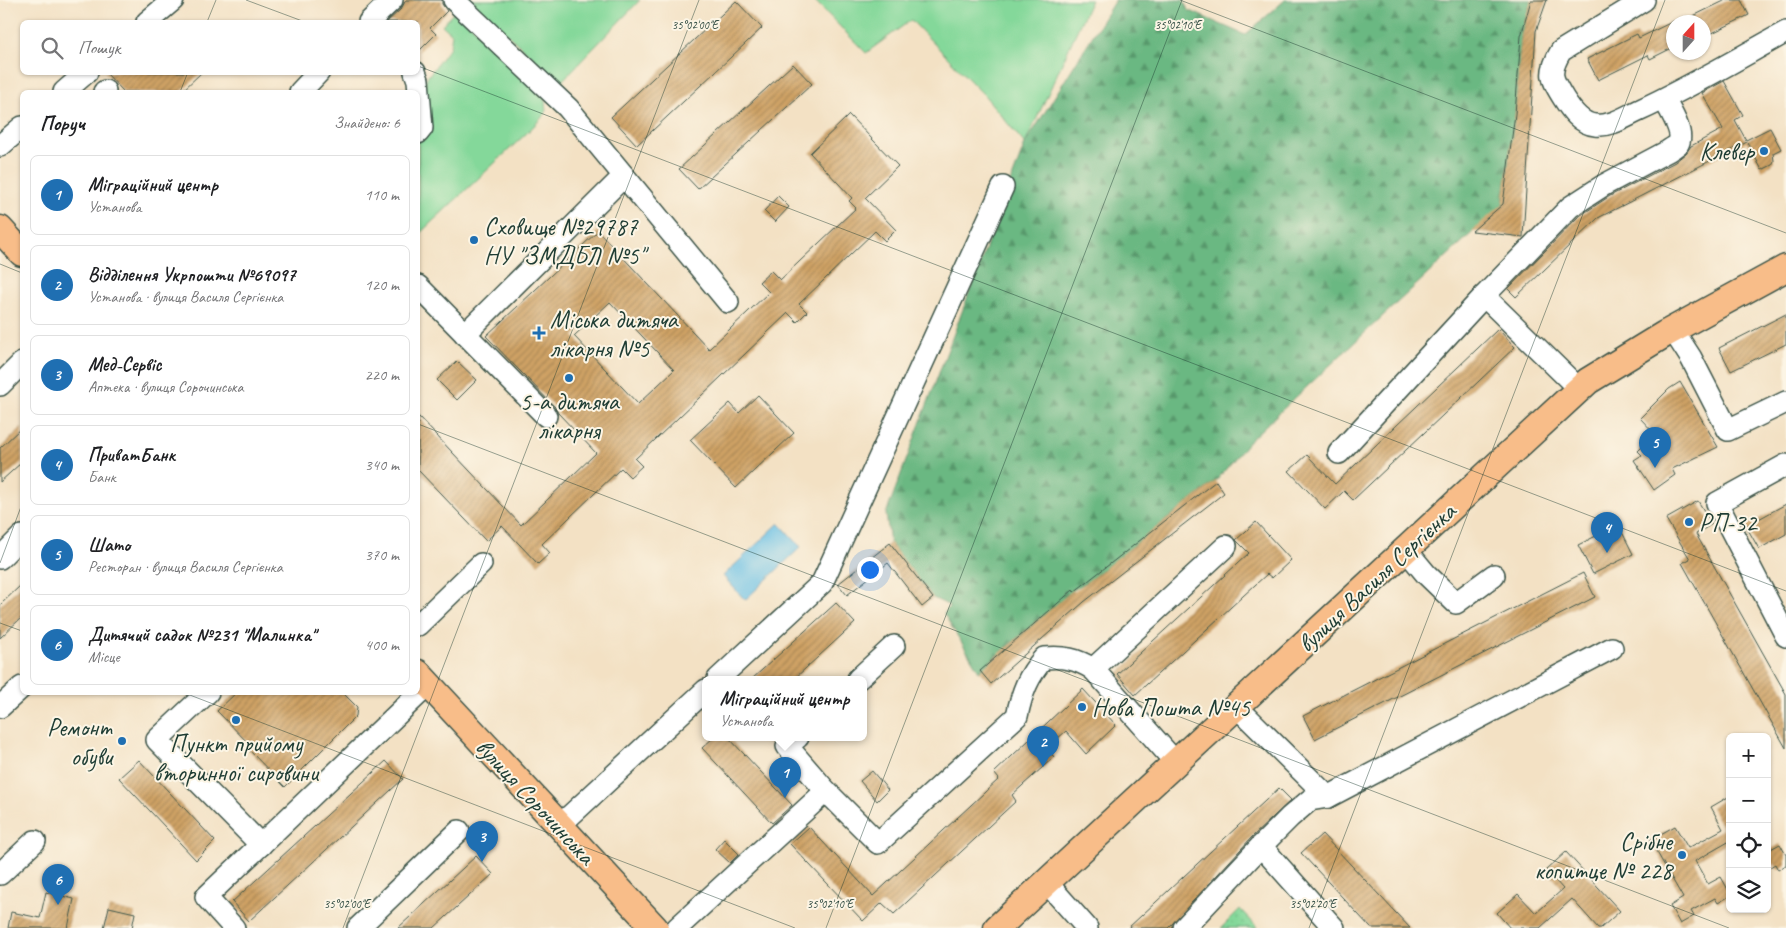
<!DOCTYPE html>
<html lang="uk">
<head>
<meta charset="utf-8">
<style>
	:root { --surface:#fff; --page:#f6f6f6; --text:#202124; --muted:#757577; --line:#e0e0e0; --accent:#1f6fb2 }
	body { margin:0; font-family:Caveat,sans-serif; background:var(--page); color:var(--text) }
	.controls { position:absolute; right:15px; bottom:15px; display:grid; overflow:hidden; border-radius:8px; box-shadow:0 1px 4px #0004 }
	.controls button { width:45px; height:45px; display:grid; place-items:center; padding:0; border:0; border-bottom:1px solid var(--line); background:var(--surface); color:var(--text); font:25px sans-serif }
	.compass { position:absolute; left:1666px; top:15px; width:45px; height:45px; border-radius:50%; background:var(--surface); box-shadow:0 1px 4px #0004; rotate:21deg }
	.you { position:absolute; left:869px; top:569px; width:18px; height:18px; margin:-12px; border:4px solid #fff; border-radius:50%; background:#1a73e8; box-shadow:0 0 0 8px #1a73e833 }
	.badge { display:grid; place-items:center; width:32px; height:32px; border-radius:50%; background:var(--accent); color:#fff; font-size:16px; font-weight:700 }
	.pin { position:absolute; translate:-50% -41px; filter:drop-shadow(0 1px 2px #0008) }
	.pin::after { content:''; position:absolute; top:26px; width:18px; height:15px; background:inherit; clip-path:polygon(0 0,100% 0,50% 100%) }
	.popup { position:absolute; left:702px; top:676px; width:165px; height:65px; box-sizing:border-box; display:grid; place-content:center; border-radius:8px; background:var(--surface); filter:drop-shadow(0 1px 4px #0005); font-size:16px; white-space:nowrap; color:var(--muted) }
	.popup b { font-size:19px; color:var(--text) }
	.popup::after { content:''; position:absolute; left:50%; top:100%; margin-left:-10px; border:10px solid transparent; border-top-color:var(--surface) }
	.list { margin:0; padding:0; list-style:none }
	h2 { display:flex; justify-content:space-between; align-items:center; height:65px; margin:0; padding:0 20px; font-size:21px }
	h2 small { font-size:16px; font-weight:400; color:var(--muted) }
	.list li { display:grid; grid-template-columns:32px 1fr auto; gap:15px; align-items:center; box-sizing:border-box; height:80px; margin:0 10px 10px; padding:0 10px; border:1px solid var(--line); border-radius:8px }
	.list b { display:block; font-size:19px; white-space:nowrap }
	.list p { margin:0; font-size:16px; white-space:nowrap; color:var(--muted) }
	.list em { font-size:16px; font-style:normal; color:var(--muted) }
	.icon { flex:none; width:28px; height:28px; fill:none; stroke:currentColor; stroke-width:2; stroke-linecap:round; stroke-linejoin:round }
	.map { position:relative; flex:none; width:1786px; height:928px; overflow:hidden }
	.search { position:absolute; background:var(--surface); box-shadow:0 1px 4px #0004; left:20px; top:20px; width:400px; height:55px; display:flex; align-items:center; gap:12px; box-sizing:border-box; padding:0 18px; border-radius:8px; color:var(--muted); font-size:19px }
	.panel { position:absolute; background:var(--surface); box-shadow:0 1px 4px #0004; left:20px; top:90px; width:400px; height:605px; border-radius:8px }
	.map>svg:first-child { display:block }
	.grass { fill:#84d89a; stroke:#528a67 }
	.forest { fill:url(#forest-firs); stroke:#457a5b }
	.park { fill:url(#park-dots); stroke:#528a67 }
	.water { fill:#68bfe5; stroke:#447e8c }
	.building { fill:url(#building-hatch); fill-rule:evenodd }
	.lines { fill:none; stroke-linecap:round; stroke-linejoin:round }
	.minor-casing { stroke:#3f564a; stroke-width:24 }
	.major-casing { stroke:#3f564a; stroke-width:29 }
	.minor { stroke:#fff; stroke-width:21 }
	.major { stroke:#f8bd89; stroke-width:26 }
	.ticks { fill:none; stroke:#1f3d34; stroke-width:1; stroke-opacity:0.45 }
	.poi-dot { fill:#1f6fb2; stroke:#fcf5e5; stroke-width:2 }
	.labels { text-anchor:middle; stroke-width:4; stroke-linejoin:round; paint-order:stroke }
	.poi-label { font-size:25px; fill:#1f3d34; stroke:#fcf5e5; text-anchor:start }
	.street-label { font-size:25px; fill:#1f3d34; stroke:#fcf5e5 }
	.ticks-label { font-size:12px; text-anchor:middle; fill:#1f3d34; stroke:#fcf5e5; stroke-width:4; stroke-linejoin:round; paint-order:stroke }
</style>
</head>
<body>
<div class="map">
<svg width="1786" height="928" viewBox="0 0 1786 928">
	<defs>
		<pattern id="forest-firs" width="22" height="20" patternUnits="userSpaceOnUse" patternTransform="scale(1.25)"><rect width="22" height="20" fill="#6bb882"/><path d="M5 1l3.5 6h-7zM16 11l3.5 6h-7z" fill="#57976b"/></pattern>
		<pattern id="park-dots" width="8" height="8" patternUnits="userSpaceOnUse" patternTransform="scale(1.25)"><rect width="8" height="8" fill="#84d89a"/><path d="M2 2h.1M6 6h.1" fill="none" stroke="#72ba85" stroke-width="1.8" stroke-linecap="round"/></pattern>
		<pattern id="building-hatch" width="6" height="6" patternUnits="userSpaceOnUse" patternTransform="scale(1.25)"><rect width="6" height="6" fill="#cfa265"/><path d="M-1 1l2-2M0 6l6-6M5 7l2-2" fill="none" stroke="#a78554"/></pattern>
	</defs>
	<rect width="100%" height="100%" fill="#fcf5e5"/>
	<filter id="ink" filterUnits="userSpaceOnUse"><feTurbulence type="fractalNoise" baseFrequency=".02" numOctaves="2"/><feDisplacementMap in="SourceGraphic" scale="10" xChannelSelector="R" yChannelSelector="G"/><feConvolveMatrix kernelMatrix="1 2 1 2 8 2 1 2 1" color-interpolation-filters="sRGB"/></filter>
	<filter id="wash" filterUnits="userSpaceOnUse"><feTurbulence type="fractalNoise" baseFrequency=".0096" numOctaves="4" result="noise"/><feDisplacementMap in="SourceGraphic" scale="20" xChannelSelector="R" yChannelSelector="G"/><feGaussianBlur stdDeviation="1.12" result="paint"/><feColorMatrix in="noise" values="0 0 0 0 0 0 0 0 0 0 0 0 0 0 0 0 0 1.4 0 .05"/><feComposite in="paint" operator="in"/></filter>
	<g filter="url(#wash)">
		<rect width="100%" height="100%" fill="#f3e1c4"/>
		<g class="grass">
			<polygon points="470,0 640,0 560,83"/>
			<polygon points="814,0 1091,0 1025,144 985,96 911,20 866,53"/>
			<polygon points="456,10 545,100 546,113 530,130 418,235 418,137 426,79 450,47 452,34 442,25"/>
		</g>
		<polygon class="forest" points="1115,0 1183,0 1188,10 1245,35 1285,0 1531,0 1521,36 1515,114 1503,204 1251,439 1216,481 1088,581 1073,590 979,671 944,614 950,606 933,598 890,543 886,514 1025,144"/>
		<polygon class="park" points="1240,909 1258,928 1221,928"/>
		<polygon class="water" points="779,523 801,547 745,600 723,576"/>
		<g id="blocks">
			<g class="building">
				<polygon points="406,0 442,0 442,4 447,11 430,28 436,34 418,52 418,22 387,22 401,9"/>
				<polygon points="1531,0 1547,0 1536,31 1523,237 1472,231 1503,204 1515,114 1521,36"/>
				<polygon points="1726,0 1741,0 1749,15 1704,37 1704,22 1681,22"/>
				<polygon points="736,1 762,28 637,145 611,117"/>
				<polygon points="1674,21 1674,47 1650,59 1648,55 1598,80 1587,59 1637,34 1639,38"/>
				<polygon points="793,64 812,84 698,189 679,169"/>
				<polygon points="105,72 202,72 181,92 124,92"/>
				<polygon points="1724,81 1743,115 1735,120 1746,140 1770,128 1781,149 1773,153 1774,161 1772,165 1762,170 1747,142 1598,218 1516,297 1508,289 1578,217 1610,196 1675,162 1686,153 1691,146 1723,129 1702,93"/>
				<path d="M 849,115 L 898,166 L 865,198 L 896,230 L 885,241 L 875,231 L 799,304 L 807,312 L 797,322 L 788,313 L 635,459 L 642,466 L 630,477 L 621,468 L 542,544 L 550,553 L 538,564 L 502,526 L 486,541 L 418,470 L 418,416 L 521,525 L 596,453 L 558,413 L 555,407 L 486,336 L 598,231 L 709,349 L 769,292 L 759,282 L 771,271 L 780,280 L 856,208 L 849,201 L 852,198 L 810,153 ZM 610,302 L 674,370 L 638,404 L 574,336 Z"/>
				<polygon points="778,196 789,207 775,222 764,211"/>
				<polygon points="1786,314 1786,344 1731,371 1719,348"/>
				<polygon points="1498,329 1515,347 1353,500 1344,491 1325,509 1289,471 1307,455 1335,484"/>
				<polygon points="457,361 477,380 457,400 437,380"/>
				<polygon points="1680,382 1718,447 1672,469 1675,475 1654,490 1634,460 1642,455 1638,451 1655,434 1640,418 1669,389"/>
				<polygon points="758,395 794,433 736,488 690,440 730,403 739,413"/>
				<polygon points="22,427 22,462 0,482 0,448"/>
				<polygon points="1216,481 1224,493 1084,602 991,684 980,671 1073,590 1074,592"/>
				<polygon points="1698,501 1712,524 1696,534 1786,694 1786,748 1682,563 1690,559 1666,519"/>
				<polygon points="1786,504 1786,534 1759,549 1746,526"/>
				<polygon points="1615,518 1633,554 1593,574 1578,545 1604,532 1601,526"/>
				<polygon points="1256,522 1291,560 1272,578 1267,574 1135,695 1117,674 1249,553 1236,540"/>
				<polygon points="890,543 933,598 922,607 888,563 847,595 838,584"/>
				<polygon points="1583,573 1595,597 1315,739 1303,716"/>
				<polygon points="22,584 22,617 0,638 0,605"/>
				<polygon points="836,603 855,623 794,679 752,679"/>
				<polygon points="1083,689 1116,725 1086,754 1066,731 1047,748 1054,757 1012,795 1016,801 894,914 882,903 863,921 790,844 809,827 873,896 999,779 994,773"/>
				<polygon points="237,692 342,692 357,707 356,716 285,787 249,750 252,747 217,711"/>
				<polygon points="714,737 728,737 792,805 772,823 702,748"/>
				<polygon points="139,760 215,841 196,860 119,778"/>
				<polygon points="386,761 403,779 249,921 232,902"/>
				<polygon points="872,771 888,790 877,801 860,781"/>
				<polygon points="1279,788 1291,800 1252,837 1172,924 1168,928 1128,928"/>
				<polygon points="1730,796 1730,841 1695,861 1708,884 1721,877 1730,893 1730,896 1718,903 1715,898 1691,911 1694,916 1680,924 1670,906 1683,898 1650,840 1675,826 1688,848 1723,829 1711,807"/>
				<polygon points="1322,834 1410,928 1371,928 1301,853"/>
				<polygon points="724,839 739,854 730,863 715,849"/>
				<polygon points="1780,844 1786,855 1786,865 1778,870 1775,864 1767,869 1767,851"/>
				<polygon points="1566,852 1620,911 1601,928 1598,928 1572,899 1540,928 1510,928 1497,913 1518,894 1536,913 1563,889 1546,870"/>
				<polygon points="476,856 493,874 434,928 398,928"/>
				<polygon points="46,892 74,899 68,928 8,928 11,912 40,918"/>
				<polygon points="109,907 135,913 132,928 104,928"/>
			</g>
		</g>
	</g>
	<g filter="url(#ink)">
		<use href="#blocks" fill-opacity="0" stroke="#3f564a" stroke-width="1"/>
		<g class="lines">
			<g class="minor-casing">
				<g id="minor">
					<polyline points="454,0 568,108 728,302"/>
					<path d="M 1644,0 L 1561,51 C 1548,73 1551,78 1564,99 C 1571,110 1581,124 1595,125 C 1610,127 1625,117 1638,111 C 1689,88 1737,59 1786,32"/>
					<polyline points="147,22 173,0"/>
					<polyline points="369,22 392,0"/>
					<polyline points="415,72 418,80 422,128 418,133"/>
					<polyline points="64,92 87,72"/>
					<polyline points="104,92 105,91"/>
					<polyline points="300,92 319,72"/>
					<polyline points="0,146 22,127"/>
					<polyline points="418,286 546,416"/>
					<polyline points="1484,296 1579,389"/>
					<polyline points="1673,330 1691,358 1728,430 1786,402"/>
					<polyline points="465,334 624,176"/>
					<polyline points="0,385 22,363"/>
					<path d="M 1339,453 L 1484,296 L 1570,207 L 1604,185 L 1668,151 C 1671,149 1676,146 1678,144 C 1685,133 1669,109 1664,99"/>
					<polyline points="1786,465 1717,503 1786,636"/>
					<polyline points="1406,550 1426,574 1456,603 1494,575"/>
					<polyline points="0,558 22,536"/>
					<polyline points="418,625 481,564"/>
					<polyline points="718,679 822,583 1003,187"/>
					<polyline points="858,679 894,646"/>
					<polyline points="208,692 157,740 261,845"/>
					<polyline points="0,707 22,687"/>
					<polyline points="1237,707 1328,797 1612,648"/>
					<polyline points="798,737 787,746 826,791"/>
					<polyline points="1176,763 1093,669 1226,546"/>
					<polyline points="559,826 706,690"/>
					<polyline points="1261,846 1290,817 1310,800 1328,797"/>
					<polyline points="0,874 35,841"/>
					<polyline points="1047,883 1087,928"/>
					<polyline points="234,928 206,897 428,685"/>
					<polyline points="358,928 459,831"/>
					<path d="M 677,928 L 826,791 L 878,843 L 1017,716 C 1022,692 1028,676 1044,658 C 1063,656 1077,659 1093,669"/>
					<polyline points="1184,928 1261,846 1334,928"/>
				</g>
			</g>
			<g class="major-casing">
				<g id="major">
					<polyline points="0,229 22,253"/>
					<polyline points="418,673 655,928"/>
					<polyline points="997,928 1588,381 1665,334 1786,268"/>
				</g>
			</g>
			<use href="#minor" class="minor"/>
			<use href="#major" class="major"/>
		</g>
	</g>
	<path class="ticks" d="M 246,0 L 305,22M 1180,0 L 1786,233M 207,22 L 216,0M 418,66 L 1786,591M 180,92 L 188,72M 0,264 L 22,273M 418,424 L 1729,928M 0,563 L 22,504M 0,623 L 22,631M 182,692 L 795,928M 343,928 L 699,0M 826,928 L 1182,0M 1309,928 L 1665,0"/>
	<g class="poi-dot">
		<circle cx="1764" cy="151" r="5"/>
		<circle cx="474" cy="240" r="5"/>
		<path d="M536.5 325.5h5v5h5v5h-5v5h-5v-5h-5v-5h5z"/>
		<circle cx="569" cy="378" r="5"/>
		<circle cx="1689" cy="522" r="5"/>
		<circle cx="1082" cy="707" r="5"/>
		<circle cx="236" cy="720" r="5"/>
		<circle cx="122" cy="741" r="5"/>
		<circle cx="1682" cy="855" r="5"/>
	</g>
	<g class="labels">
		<g class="poi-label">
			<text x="1754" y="160" text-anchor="end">Клевер</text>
			<text x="484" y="235">Сховище №29787<tspan x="484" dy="29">НУ "ЗМДБЛ №5"</tspan></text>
			<text x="550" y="328">Міська дитяча<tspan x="550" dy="29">лікарня №5</tspan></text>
			<text x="569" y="410" text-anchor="middle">5-а дитяча<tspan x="569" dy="29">лікарня</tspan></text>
			<text x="1699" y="531">РП-32</text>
			<text x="1092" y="716">Нова Пошта №45</text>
			<text x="112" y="736" text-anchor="end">Ремонт<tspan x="112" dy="29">обуви</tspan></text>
			<text x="236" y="752" text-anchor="middle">Пункт прийому<tspan x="236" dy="29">вторинної сировини</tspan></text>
			<text x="1672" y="850" text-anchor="end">Срібне<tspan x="1672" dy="29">копитце № 228</tspan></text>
		</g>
		<g class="street-label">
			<text transform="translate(1376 577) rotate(-43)" y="9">вулиця Василя Сергієнка</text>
			<text transform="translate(536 801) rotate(47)" y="9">вулиця Сорочинська</text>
		</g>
	</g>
	<g class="ticks-label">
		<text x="695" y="29">35°02'00"E</text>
		<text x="1178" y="29">35°02'10"E</text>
		<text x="347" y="908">35°02'00"E</text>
		<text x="830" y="908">35°02'10"E</text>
		<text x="1313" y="908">35°02'20"E</text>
	</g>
</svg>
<div class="controls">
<button>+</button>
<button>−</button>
<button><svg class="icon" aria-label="locate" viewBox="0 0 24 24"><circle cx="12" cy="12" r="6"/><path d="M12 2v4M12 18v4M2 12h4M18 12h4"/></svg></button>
<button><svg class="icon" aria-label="layers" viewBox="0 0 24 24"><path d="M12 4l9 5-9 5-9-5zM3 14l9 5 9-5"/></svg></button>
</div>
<svg class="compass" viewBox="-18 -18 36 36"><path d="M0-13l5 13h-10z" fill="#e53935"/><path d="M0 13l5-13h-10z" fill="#757577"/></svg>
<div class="you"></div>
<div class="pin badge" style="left:785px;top:798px">1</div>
<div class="popup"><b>Міграційний центр</b>Установа</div>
<div class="pin badge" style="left:1043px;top:767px">2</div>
<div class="pin badge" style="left:482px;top:862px">3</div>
<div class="pin badge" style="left:1607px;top:553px">4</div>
<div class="pin badge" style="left:1655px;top:468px">5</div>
<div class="pin badge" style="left:58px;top:905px">6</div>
<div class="search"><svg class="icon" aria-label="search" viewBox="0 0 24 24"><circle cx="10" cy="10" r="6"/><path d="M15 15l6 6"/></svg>Пошук</div>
<section class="panel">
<h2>Поруч<small>Знайдено: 6</small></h2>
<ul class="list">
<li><span class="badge">1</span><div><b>Міграційний центр</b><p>Установа</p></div><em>110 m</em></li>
<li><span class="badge">2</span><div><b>Відділення Укрпошти №69097</b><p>Установа · вулиця Василя Сергієнка</p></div><em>120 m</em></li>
<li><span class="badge">3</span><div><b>Мед-Сервіс</b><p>Аптека · вулиця Сорочинська</p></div><em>220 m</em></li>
<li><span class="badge">4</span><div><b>ПриватБанк</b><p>Банк</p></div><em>340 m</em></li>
<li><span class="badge">5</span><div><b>Шато</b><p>Ресторан · вулиця Василя Сергієнка</p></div><em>370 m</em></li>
<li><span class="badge">6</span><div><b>Дитячий садок №231 &quot;Малинка&quot;</b><p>Місце</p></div><em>400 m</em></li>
</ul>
</section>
</div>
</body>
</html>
